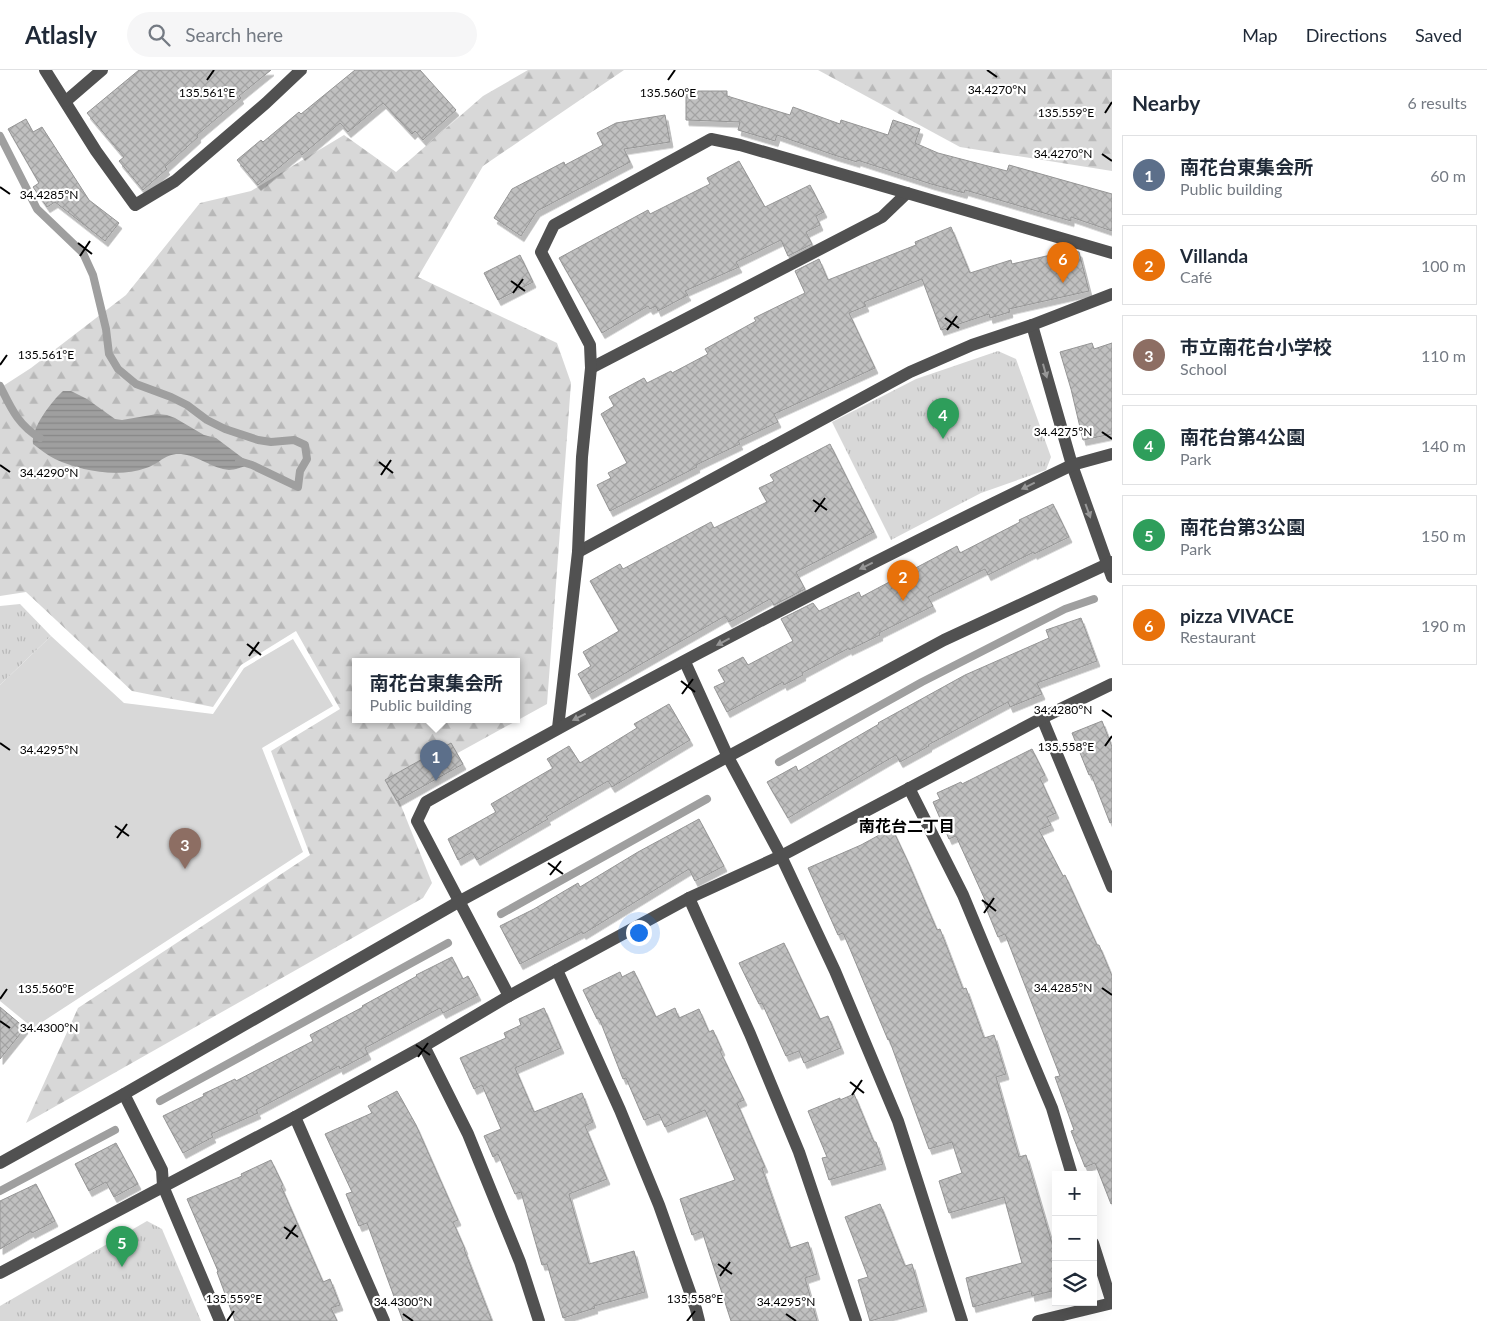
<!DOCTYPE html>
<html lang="en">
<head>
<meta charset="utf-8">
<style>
	:root { --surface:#fff; --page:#f6f6f7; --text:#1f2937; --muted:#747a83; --line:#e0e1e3; --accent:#db2777 }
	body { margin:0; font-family:Lato,"Noto Sans JP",sans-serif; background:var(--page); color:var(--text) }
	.controls { position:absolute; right:15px; bottom:15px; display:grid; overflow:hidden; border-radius:0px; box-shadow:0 5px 20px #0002 }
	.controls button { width:45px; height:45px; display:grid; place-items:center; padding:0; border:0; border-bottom:1px solid var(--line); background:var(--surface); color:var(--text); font:25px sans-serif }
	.you { position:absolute; left:638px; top:862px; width:18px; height:18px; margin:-12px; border:4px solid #fff; border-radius:50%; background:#1a73e8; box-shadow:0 0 0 8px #1a73e833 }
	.badge { display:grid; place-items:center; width:32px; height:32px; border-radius:50%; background:var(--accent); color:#fff; font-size:16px; font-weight:700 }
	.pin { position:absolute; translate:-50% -41px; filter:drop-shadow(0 1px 2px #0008) }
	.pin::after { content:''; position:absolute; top:26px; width:18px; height:15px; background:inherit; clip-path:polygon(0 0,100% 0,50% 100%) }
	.popup { position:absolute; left:352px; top:588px; width:168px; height:65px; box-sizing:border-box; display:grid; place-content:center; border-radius:0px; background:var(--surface); filter:drop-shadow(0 1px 4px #0005); font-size:16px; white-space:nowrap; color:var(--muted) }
	.popup b { font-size:19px; color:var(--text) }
	.popup::after { content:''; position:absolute; left:50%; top:100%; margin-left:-10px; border:10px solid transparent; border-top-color:var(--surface) }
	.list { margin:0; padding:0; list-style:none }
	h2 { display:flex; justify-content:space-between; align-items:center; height:65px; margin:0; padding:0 20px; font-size:21px }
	h2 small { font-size:16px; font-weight:400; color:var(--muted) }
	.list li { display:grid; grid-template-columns:32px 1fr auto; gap:15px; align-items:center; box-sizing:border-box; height:80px; margin:0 10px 10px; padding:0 10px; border:1px solid var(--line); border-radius:0px }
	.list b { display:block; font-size:19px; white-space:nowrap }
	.list p { margin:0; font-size:16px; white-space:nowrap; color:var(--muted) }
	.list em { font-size:16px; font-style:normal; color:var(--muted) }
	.icon { flex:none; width:28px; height:28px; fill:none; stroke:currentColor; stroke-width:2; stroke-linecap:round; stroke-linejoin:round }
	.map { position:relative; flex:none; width:1112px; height:1251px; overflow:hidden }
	header { display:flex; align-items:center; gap:30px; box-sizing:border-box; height:70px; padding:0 25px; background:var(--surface); border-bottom:1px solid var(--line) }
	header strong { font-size:24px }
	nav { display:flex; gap:28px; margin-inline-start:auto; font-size:18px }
	.search { width:350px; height:45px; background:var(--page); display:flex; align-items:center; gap:12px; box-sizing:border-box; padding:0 18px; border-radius:28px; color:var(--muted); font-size:19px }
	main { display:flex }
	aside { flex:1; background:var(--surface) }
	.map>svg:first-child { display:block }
	.grass { fill:url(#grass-tufts) }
	.forest { fill:url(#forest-firs); fill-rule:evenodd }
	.garden { fill:#d8d8d8 }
	.water { fill:url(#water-rules) }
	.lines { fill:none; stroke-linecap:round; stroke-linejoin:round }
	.stream { stroke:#9f9f9f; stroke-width:8 }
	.building { fill:url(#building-cross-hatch); stroke:#959595; filter:url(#shadow) }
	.minor { stroke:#515151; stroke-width:12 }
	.oneway { fill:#979797 }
	.ticks { fill:none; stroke:#000; stroke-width:2 }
	.labels { text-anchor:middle; stroke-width:4.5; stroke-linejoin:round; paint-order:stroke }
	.neighbourhood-label { font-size:16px; font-weight:bold; fill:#000; stroke:#fff }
	.ticks-label { font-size:12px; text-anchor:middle; fill:#000; stroke:#fff; stroke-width:4.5; stroke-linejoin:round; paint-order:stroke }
</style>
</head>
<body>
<header>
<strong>Atlasly</strong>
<div class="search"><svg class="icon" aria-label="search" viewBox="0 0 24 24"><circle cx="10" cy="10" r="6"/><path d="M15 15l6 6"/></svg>Search here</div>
<nav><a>Map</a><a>Directions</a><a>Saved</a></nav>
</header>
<main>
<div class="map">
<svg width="1112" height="1251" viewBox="0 0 1112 1251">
	<defs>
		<pattern id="grass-tufts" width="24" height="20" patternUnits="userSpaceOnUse" patternTransform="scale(1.25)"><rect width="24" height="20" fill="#d8d8d8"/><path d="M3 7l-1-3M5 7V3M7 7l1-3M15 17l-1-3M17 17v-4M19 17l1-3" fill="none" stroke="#b8b8b8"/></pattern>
		<pattern id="forest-firs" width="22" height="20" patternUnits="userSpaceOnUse" patternTransform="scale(1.25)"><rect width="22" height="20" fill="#d8d8d8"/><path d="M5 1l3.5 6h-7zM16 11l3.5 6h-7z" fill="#b8b8b8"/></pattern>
		<pattern id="water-rules" width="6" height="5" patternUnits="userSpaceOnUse" patternTransform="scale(1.25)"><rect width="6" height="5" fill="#9f9f9f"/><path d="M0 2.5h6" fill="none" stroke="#878787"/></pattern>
		<pattern id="building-cross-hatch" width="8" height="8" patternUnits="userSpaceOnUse" patternTransform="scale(1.25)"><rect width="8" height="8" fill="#c0c0c0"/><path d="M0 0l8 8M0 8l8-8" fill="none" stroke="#a3a3a3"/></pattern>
		<filter id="shadow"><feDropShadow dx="3" dy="5.5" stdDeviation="0" flood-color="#0004"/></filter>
	</defs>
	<rect width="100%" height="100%" fill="#fff"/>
	<g class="grass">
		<polygon points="998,281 1016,289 1051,387 1046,400 981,423 891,470 832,352 916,309"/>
		<polygon points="20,534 51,566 0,615 0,536"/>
		<polygon points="147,1151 162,1159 201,1251 0,1251 0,1236"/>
	</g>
	<g class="forest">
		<path d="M 528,0 L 624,0 L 483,96 L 418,207 L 557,273 L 571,313 L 547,634 L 394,718 L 432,813 L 423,828 L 26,1053 L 78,938 L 310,785 L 271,681 L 340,639 L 296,561 L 241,595 L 213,637 L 132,621 L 26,522 L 0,526 L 0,318 L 31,298 L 126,225 L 200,133 L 251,121 L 344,65 L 396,102 L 483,26 ZM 356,592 L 516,592 L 516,650 L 356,650 Z"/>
		<polygon points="818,0 1112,0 1112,101 960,77"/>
	</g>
	<polygon class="garden" points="51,566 124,633 213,644 244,598 293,569 333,636 262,678 303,782 33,958 0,931 0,615"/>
	<path class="water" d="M 63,321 L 71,321 L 87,329 L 115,349 L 122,350 L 157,344 L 167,345 L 175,348 L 204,365 L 216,368 L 248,392 L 248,395 C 242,397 235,400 229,400 C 213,399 197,385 181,384 C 164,383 160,394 146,398 C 118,408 81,401 55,389 C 47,385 40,379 33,374 C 31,358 51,332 63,321 Z"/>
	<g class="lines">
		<g class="stream">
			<polyline points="0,66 37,139 83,183 93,205 106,259 109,284 118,299 136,314 171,327 187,335 207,350 225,359 258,370 271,372 294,370 305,375 307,389 300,401 298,417 252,395 239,391"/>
			<path d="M 0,316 C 11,338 18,355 40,368"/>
			<polyline points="779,692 922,612 1065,539 1094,529"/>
			<polyline points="501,844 707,729"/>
			<polyline points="160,1031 448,873"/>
			<polyline points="0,1121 115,1060"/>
		</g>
	</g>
	<g class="building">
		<polygon points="139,0 271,0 239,26 241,28 197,65 198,67 165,97 167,99 143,120 119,91 124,87 87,43"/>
		<polygon points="355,0 420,0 456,40 423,70 415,61 412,64 383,33 348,62 340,53 302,85 299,81 258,115 237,90 261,70 263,72 299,42 301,44"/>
		<polygon points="686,21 727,21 727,26 790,45 793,37 840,54 841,50 888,65 893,50 920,59 915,73 938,83 1007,101 1009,95 1112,124 1112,161 1071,147 1071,151 965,120 964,123 931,114 857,90 857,92 834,85 777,65 775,71 738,60 740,52 686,50"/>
		<polygon points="665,45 670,72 624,79 630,92 537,141 521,166 494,148 512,119 564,92 565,95 603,75 597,63 616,53"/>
		<polygon points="26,49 33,62 42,57 89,130 119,153 105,171 55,132 47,137 33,117 39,113 8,59"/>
		<polygon points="739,91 765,137 810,115 824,142 816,146 820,155 806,162 812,174 788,186 781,170 736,192 739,197 685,221 688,225 658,241 656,236 650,239 648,236 602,263 559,188 648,140 650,144 710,114 707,108"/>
		<polygon points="951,157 970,203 1011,190 1012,194 1072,180 1079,182 1089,221 1009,239 1010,242 990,248 989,244 941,260 922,209 864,232 866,236 849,243 875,298 774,344 778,352 738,371 740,374 696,395 697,397 610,441 597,415 611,408 608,403 627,393 601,344 614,336 609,327 644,308 647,313 671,301 672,303 708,284 705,279 756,251 754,248 805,223 795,201 819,189 828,210 916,175 915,172"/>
		<polygon points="520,185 533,212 498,230 484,203"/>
		<polygon points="1092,273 1094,279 1112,273 1112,364 1083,370 1071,319 1060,282"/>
		<polygon points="830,374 874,462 796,502 805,519 774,535 770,529 729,552 725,546 589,624 578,604 591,596 583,582 619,561 590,511 620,494 623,499 711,452 714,458 767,432 759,418 774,411 770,405"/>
		<polygon points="1053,434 1069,467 1034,484 1034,482 988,505 985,499 928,527 933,536 879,563 880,565 849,580 849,578 802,603 803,605 784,615 783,612 727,642 714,617 725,612 718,600 743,587 748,595 793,571 781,549 813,533 819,541 859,522 861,527 957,476 960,483 1020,452 1019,450"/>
		<polygon points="1081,548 1097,591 1037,613 1042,624 1010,637 1008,632 928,675 929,676 900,692 896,685 788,748 767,712 796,696 798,701 879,654 878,653 965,605 1049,568 1046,560"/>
		<polygon points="669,634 690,670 612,717 608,711 546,747 548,749 477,790 472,782 458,790 448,769 496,742 491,734 553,698 547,689 569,676 580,693 637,658 634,654"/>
		<polygon points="1102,651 1112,677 1112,752 1110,753 1091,704 1089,705 1072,663"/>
		<polygon points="451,673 463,694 397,731 385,710"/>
		<polygon points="1032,679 1045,705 1040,708 1056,743 1047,747 1051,755 1039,760 1063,806 1065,805 1097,875 1099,875 1112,906 1112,1133 1111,1134 1095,1093 1085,1097 1071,1061 1074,1060 1055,1007 1060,1006 1005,864 998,867 984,833 986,832 956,766 949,769 933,732 940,729 937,723 961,712 962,714"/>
		<polygon points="699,749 724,796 695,811 689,799 583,864 582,862 520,894 500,856 534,839 578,813 580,817 638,782"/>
		<polygon points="892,758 908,792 937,860 940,859 963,919 966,918 984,968 994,965 1006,1004 996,1007 1019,1087 1026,1085 1056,1187 1056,1220 1032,1226 1031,1221 973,1237 966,1208 1022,1193 1004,1127 949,1143 939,1111 962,1103 952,1072 929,1079 889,969 888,970 850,879 843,863 838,865 808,798 861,775"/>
		<polygon points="784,873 820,949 828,946 841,978 804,993 799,981 786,986 762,933 759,934 739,893"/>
		<polygon points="452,887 463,909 468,906 478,925 443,943 440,938 365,978 368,984 340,999 339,996 256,1040 258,1043 211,1064 213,1067 183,1083 163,1046 204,1026 203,1024 235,1009 236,1011 313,971 310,965 363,937 362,936 417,906 416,905"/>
		<polygon points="634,901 656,947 675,938 679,948 699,939 709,962 713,960 722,980 720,981 744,1030 737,1033 765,1097 762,1098 790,1178 808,1172 817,1204 805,1208 817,1251 731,1251 702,1161 692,1165 680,1129 735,1110 705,1040 665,1057 659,1044 644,1050 626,1008 623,1009 599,948 597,949 583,920 620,902 622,907"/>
		<polygon points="0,937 25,958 0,989"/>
		<polygon points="544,938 561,978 515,998 534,1042 582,1023 593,1052 585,1056 607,1109 569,1124 589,1194 634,1181 645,1222 594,1236 595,1238 563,1248 547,1194 542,1195 521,1122 515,1124 498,1084 493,1087 484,1066 501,1059 482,1015 474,1019 460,988 506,968 504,963 521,955 519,949"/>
		<polygon points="397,1021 416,1055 458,1150 453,1152 465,1179 464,1179 492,1251 403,1251 367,1153 359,1156 346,1124 352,1122 325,1064 372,1043 368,1036"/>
		<polygon points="854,1024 874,1072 876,1072 883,1094 829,1110 822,1088 827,1087 808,1041 840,1028 840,1030"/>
		<polygon points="116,1073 138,1114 114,1127 106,1112 89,1121 75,1094"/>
		<polygon points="271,1090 283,1115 281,1116 323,1212 330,1209 340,1235 331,1238 337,1251 235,1251 217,1202 218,1201 187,1129 242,1106 241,1104"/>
		<polygon points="36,1114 55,1151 32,1163 31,1161 0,1179 0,1131"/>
		<polygon points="880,1134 905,1196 912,1194 924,1236 870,1251 858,1210 868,1207 845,1147"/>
	</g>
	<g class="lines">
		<g class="minor">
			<polyline points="45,0 96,81 135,135 175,111 266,33 301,0"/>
			<polyline points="66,31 102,0"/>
			<polyline points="1032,255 1072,395 1112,507"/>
			<polyline points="591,298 882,147 907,123"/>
			<polyline points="578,482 910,302 972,275 1032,255 1112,224"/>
			<polyline points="685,592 728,687 781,786 835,901 898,1051 962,1251"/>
			<polyline points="1042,648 1112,817"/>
			<polyline points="558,658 578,482 582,387 591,298 590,275 541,182 554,155 711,69 740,75 907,123 1112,183"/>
			<polyline points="909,718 963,825 990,890 1052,1038 1072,1105"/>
			<polyline points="689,828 750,964 799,1082 856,1251"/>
			<polyline points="557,900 620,1040 659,1135 696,1239 699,1251"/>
			<path d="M 509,926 L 417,751 L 426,732 C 638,613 853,500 1072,395 L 1112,384"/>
			<polyline points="424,976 468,1064 520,1192 539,1251"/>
			<polyline points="124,1024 162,1100 163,1116 220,1251"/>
			<polyline points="295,1047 384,1251"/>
			<polyline points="0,1093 124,1024 460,831 944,570 1112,492"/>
			<polyline points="1093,1173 1112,1233"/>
			<polyline points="0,1203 295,1047 424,976 509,926 689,828 781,786 1042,648 1112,614"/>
			<polyline points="1038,1251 1112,1233"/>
		</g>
	</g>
	<defs><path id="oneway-solid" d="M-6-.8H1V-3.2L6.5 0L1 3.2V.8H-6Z" transform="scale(1.25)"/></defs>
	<g class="oneway">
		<use href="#oneway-solid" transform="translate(1045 301) rotate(74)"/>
		<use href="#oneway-solid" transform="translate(1028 416) rotate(154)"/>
		<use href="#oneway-solid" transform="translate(1088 441) rotate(70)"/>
		<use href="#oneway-solid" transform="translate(866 496) rotate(154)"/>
		<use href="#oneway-solid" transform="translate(723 572) rotate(152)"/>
		<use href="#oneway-solid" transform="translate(579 647) rotate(153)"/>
	</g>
	<path class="ticks" d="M 987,0 L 997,7M 207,10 L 214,0M 668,10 L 675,0M 1105,43 L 1112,32M 1102,84 L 1112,91M 0,117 L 10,124M 78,173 L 92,184M 80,186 L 90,171M 511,211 L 525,221M 513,223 L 523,209M 945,248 L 959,258M 947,260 L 957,246M 0,295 L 7,285M 1102,362 L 1112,369M 379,392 L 393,403M 0,395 L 10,402M 381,405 L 391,390M 813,430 L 827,440M 815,442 L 825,428M 247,574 L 261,585M 249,586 L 259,572M 681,611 L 695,622M 682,624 L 693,609M 1102,640 L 1112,647M 0,673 L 10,680M 1105,676 L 1112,666M 115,756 L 129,766M 117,768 L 127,754M 548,793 L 563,804M 550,805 L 561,791M 982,830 L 996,841M 984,843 L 994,828M 1102,918 L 1112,925M 0,929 L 7,919M 0,951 L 10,958M 416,975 L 430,985M 418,987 L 428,973M 850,1012 L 864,1023M 852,1025 L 862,1010M 284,1157 L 298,1167M 286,1169 L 296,1155M 718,1194 L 732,1204M 720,1206 L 730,1192M 403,1244 L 413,1251M 786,1244 L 796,1251M 227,1251 L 234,1241M 687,1251 L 695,1241"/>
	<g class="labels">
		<g class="neighbourhood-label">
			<text x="907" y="762">南花台二丁目</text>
		</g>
	</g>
	<g class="ticks-label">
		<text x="997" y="24">34.4270°N</text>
		<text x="668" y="27">135.560°E</text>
		<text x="207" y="27">135.561°E</text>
		<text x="1066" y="47">135.559°E</text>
		<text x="1063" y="88">34.4270°N</text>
		<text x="49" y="129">34.4285°N</text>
		<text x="46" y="289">135.561°E</text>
		<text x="1063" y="366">34.4275°N</text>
		<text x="49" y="407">34.4290°N</text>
		<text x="1063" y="644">34.4280°N</text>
		<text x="1066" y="681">135.558°E</text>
		<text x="49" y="684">34.4295°N</text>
		<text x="1063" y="922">34.4285°N</text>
		<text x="46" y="923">135.560°E</text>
		<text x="49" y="962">34.4300°N</text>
		<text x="234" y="1233">135.559°E</text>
		<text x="695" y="1233">135.558°E</text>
		<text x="403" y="1236">34.4300°N</text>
		<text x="786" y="1236">34.4295°N</text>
	</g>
</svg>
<div class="controls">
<button>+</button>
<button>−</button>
<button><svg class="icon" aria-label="layers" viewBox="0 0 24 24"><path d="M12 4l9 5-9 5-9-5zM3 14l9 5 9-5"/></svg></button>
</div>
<div class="you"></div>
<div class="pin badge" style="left:436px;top:711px;background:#5c6f8a">1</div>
<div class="popup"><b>南花台東集会所</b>Public building</div>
<div class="pin badge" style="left:903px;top:531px;background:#e8710a">2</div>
<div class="pin badge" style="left:185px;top:799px;background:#8d6e63">3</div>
<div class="pin badge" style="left:943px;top:369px;background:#2e9e5b">4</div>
<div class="pin badge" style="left:122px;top:1197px;background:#2e9e5b">5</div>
<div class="pin badge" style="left:1063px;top:213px;background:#e8710a">6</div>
</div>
<aside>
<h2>Nearby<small>6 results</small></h2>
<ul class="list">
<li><span class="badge" style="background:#5c6f8a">1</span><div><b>南花台東集会所</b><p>Public building</p></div><em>60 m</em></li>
<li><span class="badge" style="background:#e8710a">2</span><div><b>Villanda</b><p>Café</p></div><em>100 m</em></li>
<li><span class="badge" style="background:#8d6e63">3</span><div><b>市立南花台小学校</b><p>School</p></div><em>110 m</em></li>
<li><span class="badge" style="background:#2e9e5b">4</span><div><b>南花台第4公園</b><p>Park</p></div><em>140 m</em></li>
<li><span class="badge" style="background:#2e9e5b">5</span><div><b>南花台第3公園</b><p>Park</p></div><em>150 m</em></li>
<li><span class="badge" style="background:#e8710a">6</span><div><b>pizza VIVACE</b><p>Restaurant</p></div><em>190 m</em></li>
</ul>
</aside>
</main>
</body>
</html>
